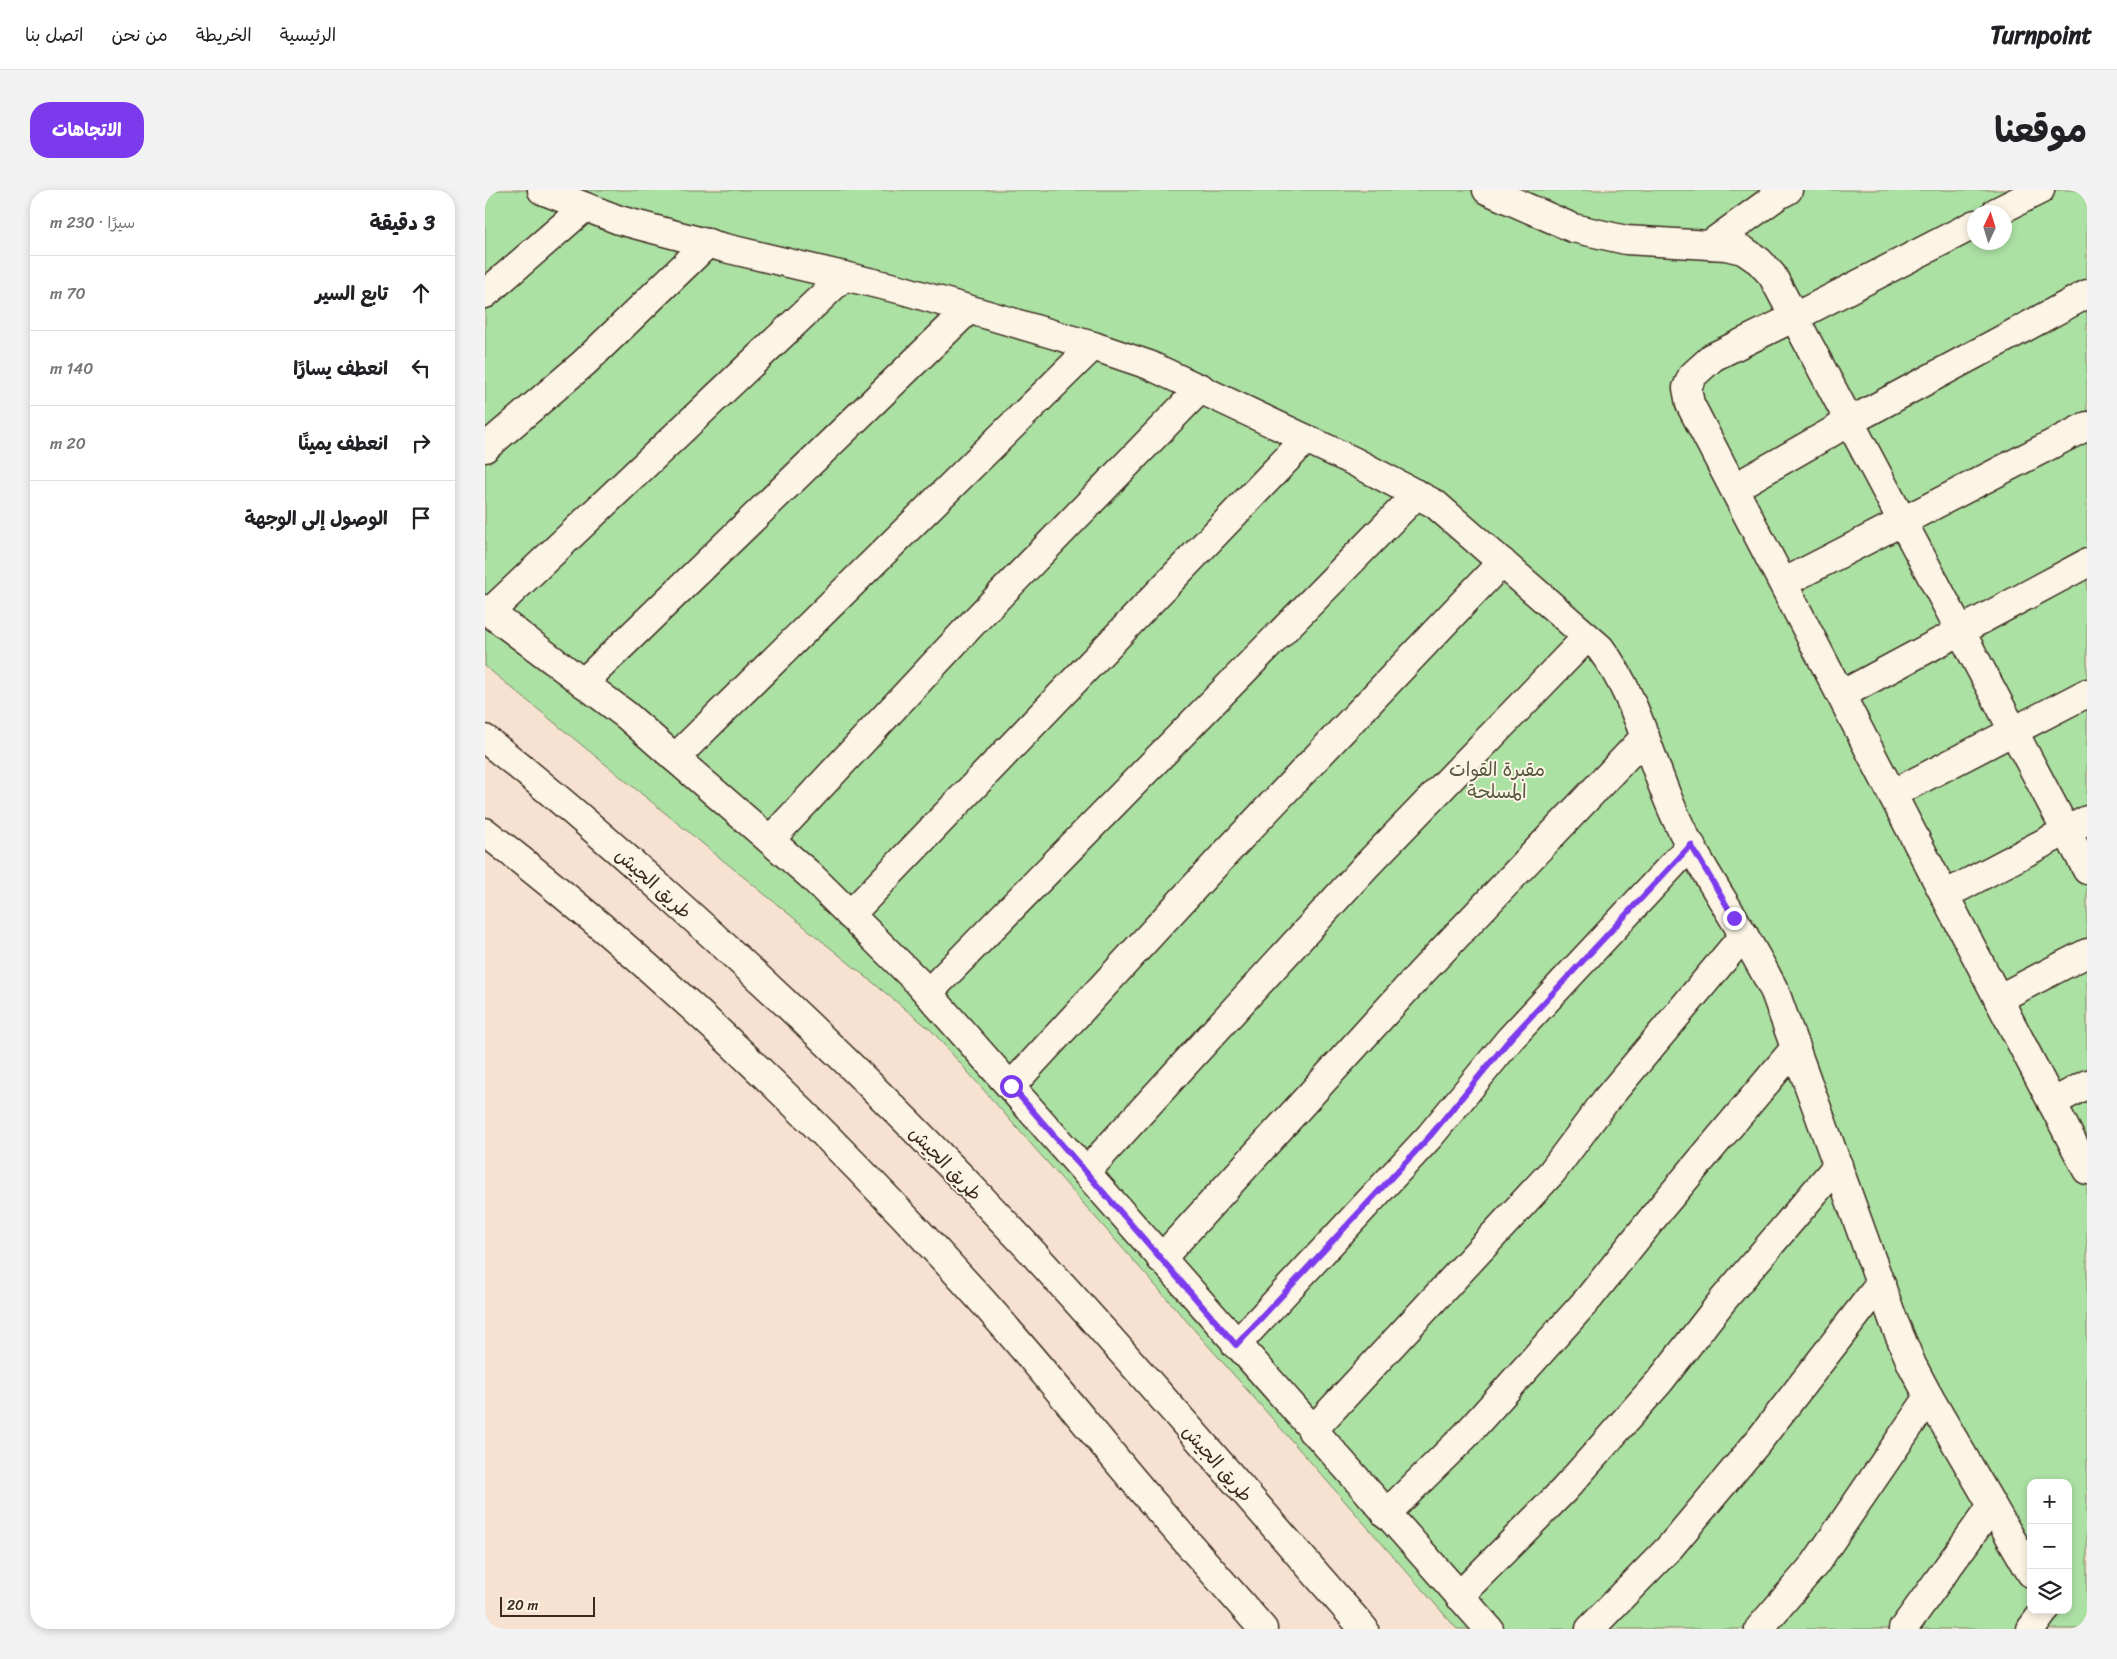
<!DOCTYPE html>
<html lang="ar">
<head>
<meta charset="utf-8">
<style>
	:root { --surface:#fff; --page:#f2f2f2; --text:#202124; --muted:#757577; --line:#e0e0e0; --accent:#7c3aed }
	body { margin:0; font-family:Sriracha,"Playpen Sans Arabic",sans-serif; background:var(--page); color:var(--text); direction:rtl }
	.controls { position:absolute; right:15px; bottom:15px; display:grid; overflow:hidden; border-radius:10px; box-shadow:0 2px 8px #0003 }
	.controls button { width:45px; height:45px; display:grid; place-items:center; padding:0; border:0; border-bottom:1px solid var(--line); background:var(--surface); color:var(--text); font:25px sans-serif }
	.compass { position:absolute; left:1482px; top:15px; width:45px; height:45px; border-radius:50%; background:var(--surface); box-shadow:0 2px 8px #0003; rotate:4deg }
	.scale { position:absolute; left:15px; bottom:12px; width:95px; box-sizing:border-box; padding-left:5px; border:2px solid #3b2a1e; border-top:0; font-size:14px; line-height:18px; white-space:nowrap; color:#3b2a1e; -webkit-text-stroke:4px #fcf5e5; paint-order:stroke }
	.stop { position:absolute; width:15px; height:15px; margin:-11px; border:4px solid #7c3aed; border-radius:50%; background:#fff }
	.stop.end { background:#7c3aed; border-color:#fff; box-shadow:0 1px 5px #0008 }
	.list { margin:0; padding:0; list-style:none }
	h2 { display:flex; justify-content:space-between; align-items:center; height:65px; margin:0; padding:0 20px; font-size:21px }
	h2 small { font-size:16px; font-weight:400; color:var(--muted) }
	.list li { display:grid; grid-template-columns:32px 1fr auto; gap:15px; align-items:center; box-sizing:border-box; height:75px; padding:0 20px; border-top:1px solid var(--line) }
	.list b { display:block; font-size:19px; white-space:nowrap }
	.list em { font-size:16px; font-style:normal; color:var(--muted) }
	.icon { flex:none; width:28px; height:28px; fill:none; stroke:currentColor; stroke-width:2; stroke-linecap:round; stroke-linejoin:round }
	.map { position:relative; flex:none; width:1602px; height:1439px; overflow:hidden; direction:ltr; border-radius:20px }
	header { display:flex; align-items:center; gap:30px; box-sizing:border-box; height:70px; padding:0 25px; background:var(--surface); border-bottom:1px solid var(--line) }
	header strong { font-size:24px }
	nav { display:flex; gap:28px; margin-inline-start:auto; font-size:18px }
	.intro { display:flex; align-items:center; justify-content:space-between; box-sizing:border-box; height:120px; padding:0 30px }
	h1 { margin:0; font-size:35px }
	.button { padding:12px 22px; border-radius:20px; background:var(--accent); color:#fff; font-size:18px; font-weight:700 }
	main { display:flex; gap:30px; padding:0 30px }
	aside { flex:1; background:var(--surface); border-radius:20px; box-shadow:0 2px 8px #0003 }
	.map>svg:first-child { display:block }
	.green { fill:#ace1a4; stroke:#748661; fill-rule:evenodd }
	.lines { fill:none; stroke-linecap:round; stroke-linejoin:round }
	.minor-casing { stroke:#3b2a1e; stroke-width:31 }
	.major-casing { stroke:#3b2a1e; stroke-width:31 }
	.minor { stroke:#fcf5e5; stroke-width:28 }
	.major { stroke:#fcf5e5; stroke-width:28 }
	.route { stroke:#7c3aed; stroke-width:6 }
	.labels { text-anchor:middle; stroke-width:4; stroke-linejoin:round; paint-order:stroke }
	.park-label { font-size:19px; fill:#575840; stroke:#fcf5e5 }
	.street-label { font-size:19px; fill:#3b2a1e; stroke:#fcf5e5 }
</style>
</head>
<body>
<header>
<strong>Turnpoint</strong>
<nav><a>الرئيسية</a><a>الخريطة</a><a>من نحن</a><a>اتصل بنا</a></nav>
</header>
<div class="intro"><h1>موقعنا</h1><a class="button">الاتجاهات</a></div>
<main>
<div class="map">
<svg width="1602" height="1439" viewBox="0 0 1602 1439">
	<rect width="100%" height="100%" fill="#f7e2d1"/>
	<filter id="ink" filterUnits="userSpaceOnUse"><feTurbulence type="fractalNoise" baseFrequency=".02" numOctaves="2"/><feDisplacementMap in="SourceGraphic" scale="10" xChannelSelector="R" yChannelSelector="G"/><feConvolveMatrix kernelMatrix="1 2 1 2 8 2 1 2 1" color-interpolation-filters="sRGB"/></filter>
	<g filter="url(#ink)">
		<path class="green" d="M 0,0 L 1602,0 L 1602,1439 L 972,1439 L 446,840 L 0,476 ZM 1490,22 L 1520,22 L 1520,52 L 1490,52 ZM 1546,1293 L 1583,1293 L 1583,1420 L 1546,1420 Z"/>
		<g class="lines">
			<g class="minor-casing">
				<g id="minor">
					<path d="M 57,0 L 134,30 L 240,58 L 418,100 L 608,156 L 664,175 L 868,271 L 950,314 L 1115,458 C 1157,513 1167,584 1199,644 C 1228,698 1263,747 1290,802 L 1409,1132 L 1427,1175 L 1444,1207 L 1546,1383"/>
					<polyline points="1002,0 1088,38 1141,50 1241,56 1258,60 1274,71 1287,85 1602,680"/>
					<polyline points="1511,22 1555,0"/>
					<polyline points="1490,34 1310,127 1228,167 1207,186 1202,198 1205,214 1602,980"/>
					<polyline points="1224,55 1292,6 1303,0"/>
					<polyline points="0,104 100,17"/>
					<polyline points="0,258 99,173 223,53"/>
					<polyline points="1249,298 1364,232 1602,104"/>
					<polyline points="1298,393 1602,236"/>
					<polyline points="0,419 141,525 190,568 325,685 432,791 1004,1439"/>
					<polyline points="5,422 359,86"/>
					<polyline points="98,493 483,120"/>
					<polyline points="1356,505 1602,373"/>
					<polyline points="190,568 608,156"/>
					<polyline points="1407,604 1602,503"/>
					<polyline points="285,650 485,436 716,198"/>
					<polyline points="1460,705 1602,630"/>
					<polyline points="365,725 821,249"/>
					<polyline points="443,803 932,304"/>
					<polyline points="1513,809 1602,763"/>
					<polyline points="526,896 739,665 1017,372"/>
					<polyline points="1567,913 1602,894"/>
					<polyline points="601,982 880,677 1102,447"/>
					<polyline points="676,1069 937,782 1160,547"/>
					<polyline points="751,1155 945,946 1025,849 1206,655"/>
					<polyline points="827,1241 1067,982 1121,910 1259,745"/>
					<polyline points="901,1324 980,1246 1104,1108 1175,1019 1311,857"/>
					<polyline points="974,1406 1079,1300 1175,1191 1238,1110 1353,975"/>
					<polyline points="1105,1439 1185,1357 1272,1253 1396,1093"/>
					<polyline points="1274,1439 1330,1374 1444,1207"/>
					<polyline points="1418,1439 1507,1316"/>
					<polyline points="1546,1439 1560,1420"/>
				</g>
			</g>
			<g class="major-casing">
				<g id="major">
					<path d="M 0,549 C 63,598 123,651 182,704 C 306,815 425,931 538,1052 C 654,1178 766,1310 879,1439"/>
					<path d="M 0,642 C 177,779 340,937 490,1103 C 549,1168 603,1237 660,1304 C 699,1349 739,1394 778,1439"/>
				</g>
			</g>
			<use href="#minor" class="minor"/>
			<use href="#major" class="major"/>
		</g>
	</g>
	<g class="lines" filter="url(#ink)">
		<polyline class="route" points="526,896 751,1155 945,946 1025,849 1206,655 1249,728"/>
	</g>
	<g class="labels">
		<g class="park-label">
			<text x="1012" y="586">مقبرة القوات<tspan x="1012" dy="22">المسلحة</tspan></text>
		</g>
		<g class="street-label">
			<text transform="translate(169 693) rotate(42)" y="7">طريق الجيش</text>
			<text transform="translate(461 973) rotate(46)" y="7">طريق الجيش</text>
			<text transform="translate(733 1273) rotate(49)" y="7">طريق الجيش</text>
		</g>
	</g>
</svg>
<div class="controls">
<button>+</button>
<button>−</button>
<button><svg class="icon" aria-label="layers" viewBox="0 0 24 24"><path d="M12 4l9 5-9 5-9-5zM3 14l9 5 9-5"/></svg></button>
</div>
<svg class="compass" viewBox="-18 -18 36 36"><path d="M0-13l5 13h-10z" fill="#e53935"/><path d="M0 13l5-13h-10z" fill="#757577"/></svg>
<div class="scale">20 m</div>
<div class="stop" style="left:526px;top:896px"></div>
<div class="stop end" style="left:1249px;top:728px"></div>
</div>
<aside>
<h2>3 دقيقة<small>سيرًا · 230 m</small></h2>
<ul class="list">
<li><svg class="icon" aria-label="ahead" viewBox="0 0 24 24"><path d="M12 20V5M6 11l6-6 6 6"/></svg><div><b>تابع السير</b></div><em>70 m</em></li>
<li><svg class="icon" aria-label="left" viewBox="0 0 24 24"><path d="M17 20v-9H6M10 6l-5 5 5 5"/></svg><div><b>انعطف يسارًا</b></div><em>140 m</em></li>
<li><svg class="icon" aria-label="right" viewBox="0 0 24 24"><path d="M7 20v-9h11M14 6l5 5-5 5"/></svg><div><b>انعطف يمينًا</b></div><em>20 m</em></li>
<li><svg class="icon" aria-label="arrive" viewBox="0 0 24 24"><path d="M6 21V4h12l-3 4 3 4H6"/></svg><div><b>الوصول إلى الوجهة</b></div></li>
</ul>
</aside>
</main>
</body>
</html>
